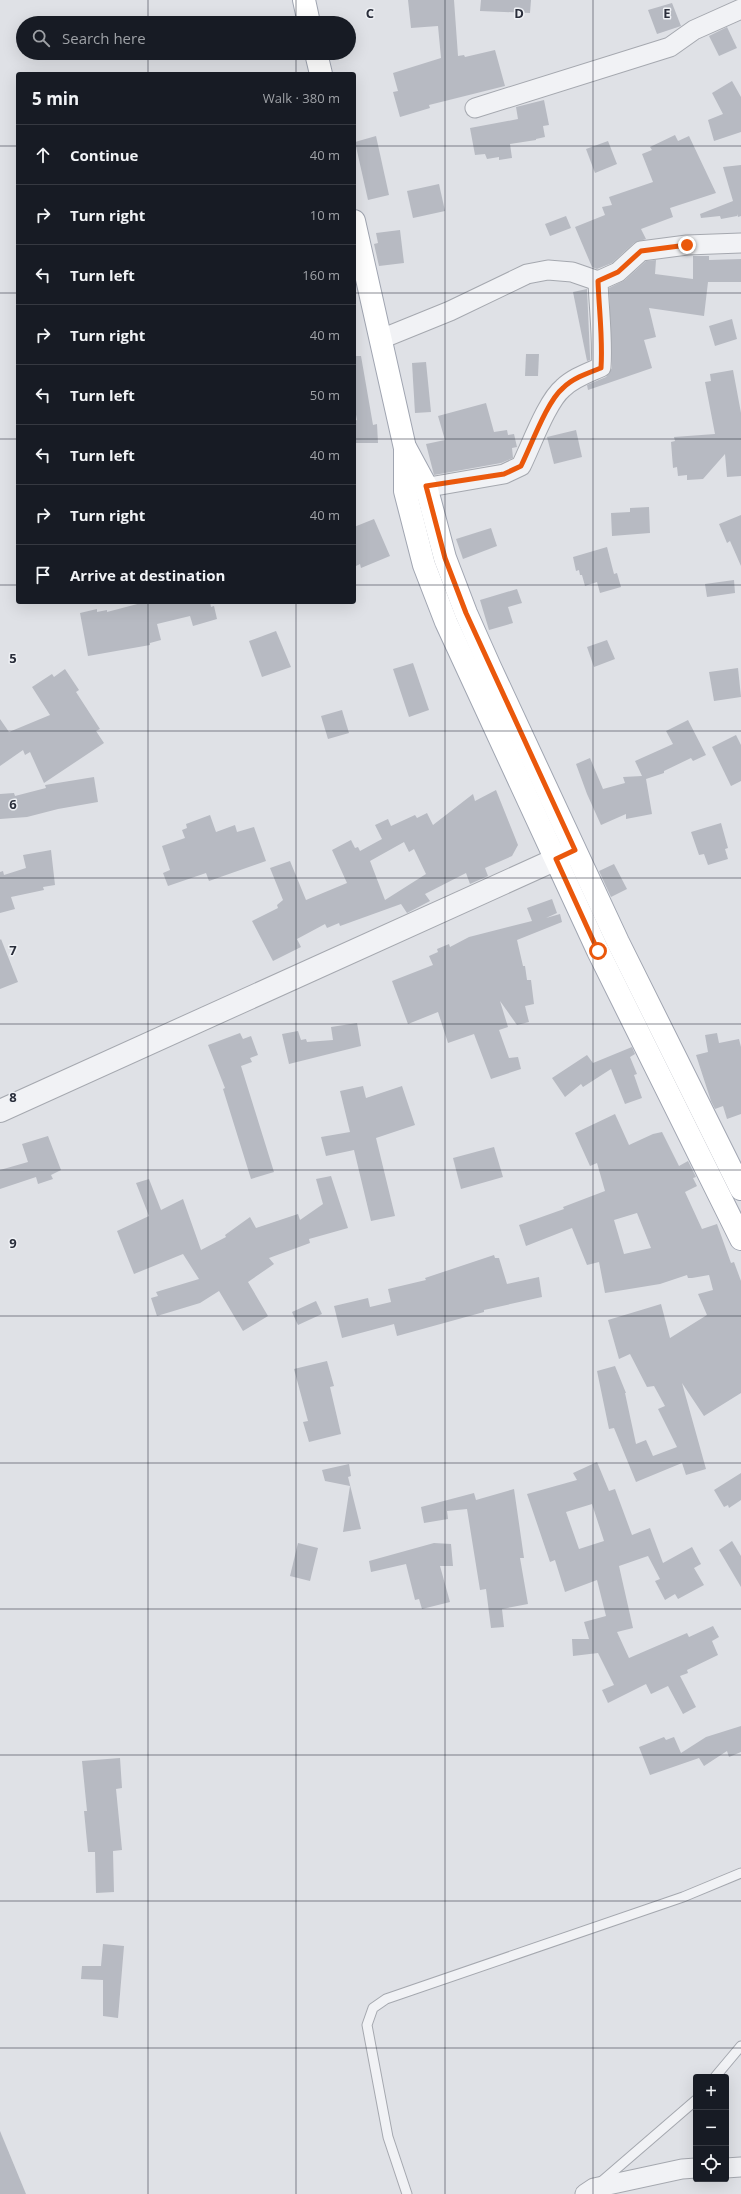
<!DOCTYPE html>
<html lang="en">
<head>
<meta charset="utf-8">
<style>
	:root { --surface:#171b24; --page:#20242c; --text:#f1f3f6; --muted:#9ea1a6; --line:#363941 }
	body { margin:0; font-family:"Open Sans",sans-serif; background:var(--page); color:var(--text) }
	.controls { position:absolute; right:12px; bottom:12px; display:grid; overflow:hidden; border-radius:4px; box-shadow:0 4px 16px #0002 }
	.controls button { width:36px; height:36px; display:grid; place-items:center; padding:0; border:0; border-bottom:1px solid var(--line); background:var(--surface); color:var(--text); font:20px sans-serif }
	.stop { position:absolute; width:12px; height:12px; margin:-9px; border:3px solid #ea580c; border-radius:50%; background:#fff }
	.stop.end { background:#ea580c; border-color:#fff; box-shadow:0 1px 4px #0008 }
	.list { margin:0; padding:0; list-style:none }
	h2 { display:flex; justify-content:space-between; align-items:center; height:52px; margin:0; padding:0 16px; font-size:17px }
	h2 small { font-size:13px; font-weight:400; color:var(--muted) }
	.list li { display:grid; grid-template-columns:26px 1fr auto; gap:12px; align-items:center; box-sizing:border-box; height:60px; padding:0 16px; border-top:1px solid var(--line) }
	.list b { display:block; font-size:15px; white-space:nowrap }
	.list em { font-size:13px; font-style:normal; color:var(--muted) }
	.icon { flex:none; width:22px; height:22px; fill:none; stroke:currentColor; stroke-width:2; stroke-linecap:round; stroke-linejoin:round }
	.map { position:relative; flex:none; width:741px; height:2194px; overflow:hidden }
	.search { position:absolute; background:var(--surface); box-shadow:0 4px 16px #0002; left:16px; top:16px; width:340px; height:44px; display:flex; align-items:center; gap:10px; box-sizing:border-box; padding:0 14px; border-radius:22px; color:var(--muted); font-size:15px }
	.panel { position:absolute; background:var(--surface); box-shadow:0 4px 16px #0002; left:16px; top:72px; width:340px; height:532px; border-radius:4px }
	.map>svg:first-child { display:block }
	.building { fill:#b7bac2; fill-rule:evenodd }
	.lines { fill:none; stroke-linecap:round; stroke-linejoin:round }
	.service-casing { stroke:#a5a8af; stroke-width:11 }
	.minor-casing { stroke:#a5a8af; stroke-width:21 }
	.tertiary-casing { stroke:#a5a8af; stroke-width:24 }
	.primary-casing { stroke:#a0a5b1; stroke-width:24 }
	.service { stroke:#f1f2f5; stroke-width:9 }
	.minor { stroke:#f1f2f5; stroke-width:19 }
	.tertiary { stroke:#f1f2f5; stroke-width:22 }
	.primary { stroke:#fff; stroke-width:22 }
	.route { stroke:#ea580c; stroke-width:5 }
	.grid { fill:none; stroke:#2a2e3b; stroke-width:1; stroke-opacity:0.55 }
	.grid-label { font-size:13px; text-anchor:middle; font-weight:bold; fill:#2a2e3b; stroke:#eef0f4; stroke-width:3; stroke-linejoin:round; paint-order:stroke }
</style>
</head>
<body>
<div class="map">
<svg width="741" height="2194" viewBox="0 0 741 2194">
	<rect width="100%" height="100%" fill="#dfe1e6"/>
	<g class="building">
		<polygon points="408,0 454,0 458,56 464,55 465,57 495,50 505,86 429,105 430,108 400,117 393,92 398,91 393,73 441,58 438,26 411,28"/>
		<polygon points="481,0 531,0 530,13 480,11"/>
		<polygon points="672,3 681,26 657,34 648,10"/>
		<polygon points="727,27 737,48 719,56 709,36"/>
		<polygon points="732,81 741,97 741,132 714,141 708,120 723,114 712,93"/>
		<polygon points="544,100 549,125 543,126 545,137 536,139 536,140 510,144 512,158 499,160 499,157 487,159 485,154 475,155 470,128 518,119 516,107"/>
		<polygon points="675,135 678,141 689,136 716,193 670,208 673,217 641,229 646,239 634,243 612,263 597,269 592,267 575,227 605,215 602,207 612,205 609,197 653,182 642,154 652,150 650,147"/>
		<polygon points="376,136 389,195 368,200 355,142"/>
		<polygon points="608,141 617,164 595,173 586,149"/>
		<polygon points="741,165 741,216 738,217 737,214 737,216 721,219 720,216 701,218 700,214 733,201 723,167"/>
		<polygon points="439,184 445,211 413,218 407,191"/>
		<polygon points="566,216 571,228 550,236 545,224"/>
		<polygon points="400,230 404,263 379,266 374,244 378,243 376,233"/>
		<polygon points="693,256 709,256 709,260 741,259 741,282 708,282 704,316 649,308 656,337 644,340 652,368 588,390 587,385 606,377 612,368 609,288 625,280 646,261 656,260 655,274 693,279"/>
		<polygon points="587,289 590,356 590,360 587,361 573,292"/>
		<polygon points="732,319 737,339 715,346 709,326"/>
		<polygon points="526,354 539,354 538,376 525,376"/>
		<polygon points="354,356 361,356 373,425 377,424 378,443 354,443 354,421 357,420 354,404"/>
		<polygon points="426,362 431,412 415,413 412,363"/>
		<polygon points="733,370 741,413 741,476 727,477 725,454 703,479 687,480 687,475 678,476 677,467 673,468 671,442 675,441 674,437 715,434 705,382 711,381 710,374"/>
		<polygon points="486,403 494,432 507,430 508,435 514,434 517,447 512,448 513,458 501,463 434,475 426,444 445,440 438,416"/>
		<polygon points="576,430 582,457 554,464 547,437"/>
		<polygon points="649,507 650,533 612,536 611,513 630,512 630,508"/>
		<polygon points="741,515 741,566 730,541 727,543 719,524"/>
		<polygon points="374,519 390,556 361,568 360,564 354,567 354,527"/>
		<polygon points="491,528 497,546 463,559 456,539"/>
		<polygon points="607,547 614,574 617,573 621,587 600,593 597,582 585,586 582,575 580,575 579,570 576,571 573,557"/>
		<polygon points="734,580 735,593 707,597 705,584"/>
		<polygon points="517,589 522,603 508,607 513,623 489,630 480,600"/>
		<polygon points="145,602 210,602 211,607 214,606 217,619 193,626 190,616 157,624 161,640 150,643 150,645 88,656 80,613 97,609 97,612 107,610 107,612"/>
		<polygon points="276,631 291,667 262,677 249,641"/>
		<polygon points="607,640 615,659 594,667 587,647"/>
		<polygon points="413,663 429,710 409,717 393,669"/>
		<polygon points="738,668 741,697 714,701 709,672"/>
		<polygon points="65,669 79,690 76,692 100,729 96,731 104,743 44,783 30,752 25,755 23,750 0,766 0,719 9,732 50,715 32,687 52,674 54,677"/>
		<polygon points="342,710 349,733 328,739 321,716"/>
		<polygon points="688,720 706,755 693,761 691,758 664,771 664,773 646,779 652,814 626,819 626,814 601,825 587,794 576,764 590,758 603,789 625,783 623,777 642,776 635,761 673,744 666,731"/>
		<polygon points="736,735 741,745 741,781 731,786 712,747"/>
		<polygon points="94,777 98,802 58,809 27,817 0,819 0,794 14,793 15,796 46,788 45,785"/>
		<path d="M 496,790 L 518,845 L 512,856 L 485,868 L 488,876 L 470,884 L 466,873 L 425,894 L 430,901 L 407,913 L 401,904 L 340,926 L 339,923 L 327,928 L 325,924 L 297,939 L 301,947 L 273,961 L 252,921 L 278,908 L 277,905 L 283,900 L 270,868 L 290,861 L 306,900 L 347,883 L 332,850 L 351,840 L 355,848 L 358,847 L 360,851 L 382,839 L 375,825 L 388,819 L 391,826 L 415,815 L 417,818 L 427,813 L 433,825 L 473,794 L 475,801 ZM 404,842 L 409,852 L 414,849 L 426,874 L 385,900 L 370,861 Z"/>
		<polygon points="210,815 216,832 235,825 237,832 254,827 266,861 209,881 206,873 168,886 163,873 170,870 162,846 185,838 182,830 187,828 186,824"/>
		<polygon points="721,823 728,848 725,849 728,859 708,865 704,854 699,855 691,832"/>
		<polygon points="51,850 55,885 43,887 44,890 11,897 15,909 0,913 0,872 3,871 4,875 26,868 23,855"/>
		<polygon points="614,864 627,889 611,897 599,871"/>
		<polygon points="552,899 557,913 546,918 560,914 562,922 517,940 523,966 525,966 527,980 531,980 534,1004 525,1006 529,1022 517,1025 500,1001 508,1027 499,1030 509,1058 518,1057 521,1069 491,1079 474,1034 448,1043 438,1012 408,1024 392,981 433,965 429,956 438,952 437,949 449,944 450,947 469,937 532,921 527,908"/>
		<polygon points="1,939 18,982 0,989 0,940"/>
		<polygon points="357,1023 361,1046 289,1064 282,1034 298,1031 301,1040 306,1039 307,1042 333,1040 331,1027"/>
		<polygon points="240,1033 243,1039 251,1036 258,1055 250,1058 252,1062 241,1066 274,1172 251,1179 223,1089 225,1088 208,1045"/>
		<polygon points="717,1033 719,1043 739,1039 741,1047 741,1114 727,1119 723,1106 715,1109 711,1101 696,1055 708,1052 705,1035"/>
		<polygon points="632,1047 635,1054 630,1057 637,1074 634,1075 642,1098 625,1104 611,1069 583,1087 581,1084 565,1097 552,1078 587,1055 593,1063"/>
		<polygon points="363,1086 366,1098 402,1086 415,1125 376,1138 395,1216 371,1221 354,1150 326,1156 321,1137 350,1132 340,1091"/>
		<path d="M 615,1114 L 629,1145 L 653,1134 L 662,1132 L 679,1166 L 688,1161 L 696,1177 L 693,1178 L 697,1186 L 685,1192 L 702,1229 L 717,1224 L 731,1263 L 734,1262 L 741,1281 L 741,1393 L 704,1416 L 682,1383 L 706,1469 L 686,1475 L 682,1463 L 636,1482 L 614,1428 L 609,1429 L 597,1371 L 615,1366 L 626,1393 L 625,1393 L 636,1444 L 646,1440 L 653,1456 L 677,1447 L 658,1409 L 665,1406 L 654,1386 L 647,1387 L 630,1354 L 619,1359 L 608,1320 L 661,1304 L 670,1338 L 707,1315 L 698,1294 L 713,1290 L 709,1275 L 692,1278 L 688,1278 L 687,1275 L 660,1284 L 605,1293 L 599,1262 L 587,1265 L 572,1228 L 526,1246 L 519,1225 L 564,1209 L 563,1207 L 605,1191 L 597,1163 L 590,1166 L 575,1133 ZM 637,1213 L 651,1248 L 624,1254 L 614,1220 Z"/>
		<polygon points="48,1136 61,1170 51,1175 53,1179 38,1184 36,1177 0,1189 0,1170 28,1162 22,1144"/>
		<polygon points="494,1147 503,1177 461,1189 453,1158"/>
		<polygon points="331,1176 348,1228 309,1239 310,1243 269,1258 274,1264 248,1282 268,1316 243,1331 219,1291 200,1303 157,1316 151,1298 158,1296 156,1292 199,1279 183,1254 134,1274 117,1231 149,1216 136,1183 149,1179 161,1210 183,1199 201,1250 226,1237 225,1235 250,1217 256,1228 298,1214 300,1220 323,1204 316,1179"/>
		<polygon points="494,1255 495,1258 499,1258 507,1284 539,1277 542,1297 484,1310 484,1312 397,1336 394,1324 342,1338 334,1306 368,1298 370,1307 391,1302 388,1289 426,1280 425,1278"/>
		<polygon points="316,1301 322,1314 298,1325 292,1312"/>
		<polygon points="327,1361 334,1386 330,1387 341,1434 309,1442 303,1422 308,1421 294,1369"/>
		<path d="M 597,1462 L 609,1491 L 615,1489 L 632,1535 L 650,1528 L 663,1563 L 692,1547 L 701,1564 L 694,1568 L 704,1585 L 678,1599 L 675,1594 L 665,1600 L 655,1581 L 660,1579 L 648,1556 L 619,1566 L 633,1628 L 617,1632 L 629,1658 L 687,1633 L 689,1637 L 713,1626 L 719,1637 L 712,1641 L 718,1655 L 687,1670 L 688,1673 L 680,1676 L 696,1707 L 683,1714 L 668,1686 L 651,1694 L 646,1684 L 608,1703 L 602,1690 L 614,1685 L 598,1653 L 573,1656 L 572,1639 L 589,1639 L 584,1622 L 606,1616 L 597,1580 L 565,1592 L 555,1560 L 550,1562 L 527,1494 L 577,1480 L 573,1473 ZM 592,1504 L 604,1541 L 579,1549 L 566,1512 Z"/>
		<polygon points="349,1464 351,1476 348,1477 361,1529 343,1532 350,1486 325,1481 322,1470"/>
		<polygon points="741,1473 741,1500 729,1508 728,1505 724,1507 714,1490"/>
		<polygon points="514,1489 524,1558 520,1558 528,1604 502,1609 504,1627 491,1628 486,1589 480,1590 467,1509 447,1511 448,1519 424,1523 421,1507 474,1493 476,1500"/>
		<polygon points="732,1541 741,1556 741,1587 719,1550"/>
		<polygon points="298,1543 318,1548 310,1581 290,1576"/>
		<polygon points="434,1543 451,1544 453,1566 440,1566 450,1602 422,1609 419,1599 415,1600 406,1564 371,1572 369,1561"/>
		<polygon points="741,1726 741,1752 729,1757 727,1751 704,1766 699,1758 650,1775 639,1747 664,1737 666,1740 674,1737 681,1753 706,1737"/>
		<polygon points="120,1758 122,1788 116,1789 122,1850 113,1851 114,1892 96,1893 95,1852 88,1852 84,1811 87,1811 82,1761"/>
		<polygon points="103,1944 124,1946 118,2018 103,2016 103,1980 81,1979 82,1966 101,1966"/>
		<polygon points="0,2131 26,2194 0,2194"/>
	</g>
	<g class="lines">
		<g class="service-casing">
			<g id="service">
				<polyline points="715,2077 741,2046"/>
				<polyline points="601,2182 696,2100"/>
				<polyline points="407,2194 388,2137 367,2025 373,2008 386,1999 683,1897 741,1873"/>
			</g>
		</g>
		<g class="minor-casing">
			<g id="minor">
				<polyline points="475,108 670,47 694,30 741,9"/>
				<polyline points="381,339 450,311 527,274 548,270 572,272 598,281"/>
				<path d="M 412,490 L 504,474 L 521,466 C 531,446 547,401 563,388 C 573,378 588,373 601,367 C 603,339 599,310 598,281 L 618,272 L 641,251 L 687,245 L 741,243"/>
				<polyline points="726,2168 741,2167"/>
				<polyline points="585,2194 594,2188 682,2169 696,2168"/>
			</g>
		</g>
		<g class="tertiary-casing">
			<polyline id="tertiary" points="0,1111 572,852"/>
		</g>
		<g class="primary-casing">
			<g id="primary">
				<polyline points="304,0 309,23"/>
				<polyline points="316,53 321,74"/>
				<polyline points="354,221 405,448 405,491 424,565 446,622 598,951 741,1239"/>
				<polyline points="406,449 426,486 445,558 466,613 490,667 618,942 741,1189"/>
			</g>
		</g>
		<use href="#service" class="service"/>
		<use href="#minor" class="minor"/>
		<use href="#tertiary" class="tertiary"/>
		<use href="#primary" class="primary"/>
	</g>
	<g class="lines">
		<path class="route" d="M 598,951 L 556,859 L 575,850 L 466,613 L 445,558 L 426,486 L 504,474 L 521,466 C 531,446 547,401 563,388 C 573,378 588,373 601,368 C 603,339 599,310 598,281 L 618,272 L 641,251 L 687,245"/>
	</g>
	<path class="grid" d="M 148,0 L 148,23M 296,0 L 296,23M 445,0 L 445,2194M 593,0 L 593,2194M 148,53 L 148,74M 296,53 L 296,74M 0,146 L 18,146M 354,146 L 741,146M 0,293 L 18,293M 354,293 L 741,293M 0,439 L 18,439M 354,439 L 741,439M 0,585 L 18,585M 354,585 L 741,585M 148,602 L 148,2194M 296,602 L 296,2194M 0,731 L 741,731M 0,878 L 741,878M 0,1024 L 741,1024M 0,1170 L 741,1170M 0,1316 L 741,1316M 0,1463 L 741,1463M 0,1609 L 741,1609M 0,1755 L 741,1755M 0,1901 L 741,1901M 0,2048 L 741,2048"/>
	<g class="grid-label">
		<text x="370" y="18">C</text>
		<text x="519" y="18">D</text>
		<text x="667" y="18">E</text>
		<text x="13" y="663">5</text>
		<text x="13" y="809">6</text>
		<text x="13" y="955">7</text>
		<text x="13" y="1102">8</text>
		<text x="13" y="1248">9</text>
	</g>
</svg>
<div class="controls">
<button>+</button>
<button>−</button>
<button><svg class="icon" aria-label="locate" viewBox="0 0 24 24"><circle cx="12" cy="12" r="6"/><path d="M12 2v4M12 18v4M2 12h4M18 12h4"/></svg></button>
</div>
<div class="stop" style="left:598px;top:951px"></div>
<div class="stop end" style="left:687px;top:245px"></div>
<div class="search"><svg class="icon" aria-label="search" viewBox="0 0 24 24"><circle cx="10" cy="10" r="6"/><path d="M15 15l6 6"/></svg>Search here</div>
<section class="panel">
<h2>5 min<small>Walk · 380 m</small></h2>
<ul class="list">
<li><svg class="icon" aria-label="ahead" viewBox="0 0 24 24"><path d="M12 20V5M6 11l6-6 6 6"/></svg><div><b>Continue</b></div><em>40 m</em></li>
<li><svg class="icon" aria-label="right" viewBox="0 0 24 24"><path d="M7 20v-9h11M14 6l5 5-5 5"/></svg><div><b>Turn right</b></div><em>10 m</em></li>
<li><svg class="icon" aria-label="left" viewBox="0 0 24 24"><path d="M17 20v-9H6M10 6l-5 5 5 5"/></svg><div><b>Turn left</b></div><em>160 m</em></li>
<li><svg class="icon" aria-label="right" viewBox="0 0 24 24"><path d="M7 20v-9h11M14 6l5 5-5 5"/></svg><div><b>Turn right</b></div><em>40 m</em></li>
<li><svg class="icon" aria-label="left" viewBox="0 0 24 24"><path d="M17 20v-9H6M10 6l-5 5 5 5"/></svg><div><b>Turn left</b></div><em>50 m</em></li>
<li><svg class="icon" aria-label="left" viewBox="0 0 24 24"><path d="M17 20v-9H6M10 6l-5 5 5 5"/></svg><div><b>Turn left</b></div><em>40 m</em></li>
<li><svg class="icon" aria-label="right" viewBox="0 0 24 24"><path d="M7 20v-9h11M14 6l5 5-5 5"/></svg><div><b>Turn right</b></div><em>40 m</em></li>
<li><svg class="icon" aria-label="arrive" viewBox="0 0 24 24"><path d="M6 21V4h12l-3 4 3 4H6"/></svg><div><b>Arrive at destination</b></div></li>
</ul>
</section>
</div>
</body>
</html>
